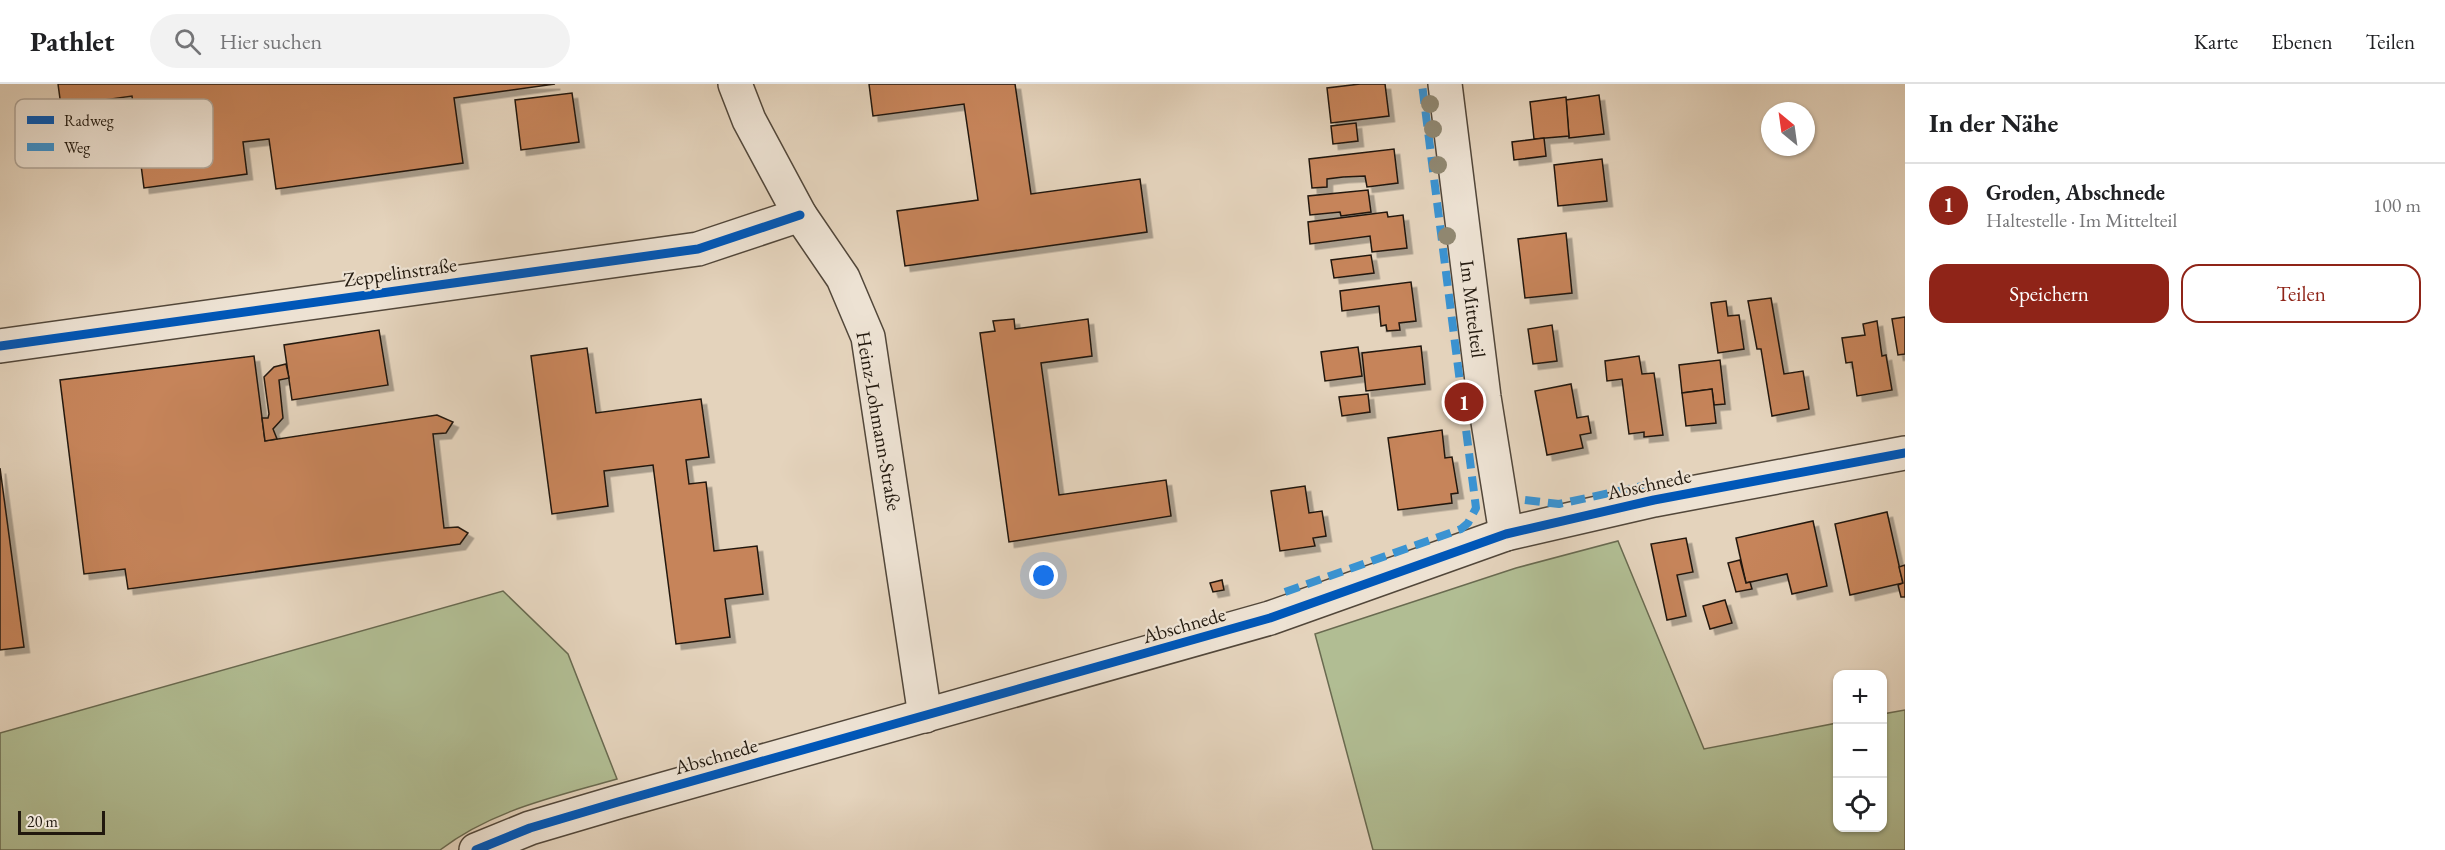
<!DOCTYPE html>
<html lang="de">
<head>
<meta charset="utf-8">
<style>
	:root { --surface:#fff; --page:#f2f2f2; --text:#202124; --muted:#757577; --line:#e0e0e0; --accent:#8f2418 }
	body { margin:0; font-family:"EB Garamond",serif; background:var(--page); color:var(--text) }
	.controls { position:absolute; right:18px; bottom:18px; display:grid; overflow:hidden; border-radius:12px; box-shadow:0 2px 4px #0004 }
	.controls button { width:54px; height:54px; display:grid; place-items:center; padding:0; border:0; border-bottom:2px solid var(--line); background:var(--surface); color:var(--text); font:30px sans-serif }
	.compass { position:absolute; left:1761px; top:18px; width:54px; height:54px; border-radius:50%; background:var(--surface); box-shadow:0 2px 4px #0004; rotate:331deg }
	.scale { position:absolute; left:18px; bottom:15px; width:87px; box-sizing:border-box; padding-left:6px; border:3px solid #21180e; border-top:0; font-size:16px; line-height:21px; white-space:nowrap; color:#21180e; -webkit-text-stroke:4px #ede2d3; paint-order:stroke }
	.you { position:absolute; left:1044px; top:492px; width:21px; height:21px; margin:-15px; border:4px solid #fff; border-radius:50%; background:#1a73e8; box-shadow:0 0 0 9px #1a73e833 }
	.badge { display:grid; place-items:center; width:39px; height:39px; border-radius:50%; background:var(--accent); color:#fff; font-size:20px; font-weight:700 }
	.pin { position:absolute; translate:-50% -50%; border:3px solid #fff; box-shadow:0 2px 6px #0006 }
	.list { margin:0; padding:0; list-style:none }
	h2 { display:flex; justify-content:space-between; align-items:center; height:78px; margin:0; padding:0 24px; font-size:26px }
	h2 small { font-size:20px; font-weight:400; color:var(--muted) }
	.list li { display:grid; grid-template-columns:39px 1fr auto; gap:18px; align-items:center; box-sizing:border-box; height:84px; padding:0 24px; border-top:2px solid var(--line) }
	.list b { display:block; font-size:22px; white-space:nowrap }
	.list p { margin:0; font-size:20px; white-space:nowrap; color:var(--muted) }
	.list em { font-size:20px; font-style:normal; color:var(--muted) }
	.actions { display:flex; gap:12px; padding:18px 24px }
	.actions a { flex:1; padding:14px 0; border:2px solid var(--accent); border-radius:18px; text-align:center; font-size:21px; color:var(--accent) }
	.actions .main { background:var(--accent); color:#fff }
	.icon { flex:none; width:33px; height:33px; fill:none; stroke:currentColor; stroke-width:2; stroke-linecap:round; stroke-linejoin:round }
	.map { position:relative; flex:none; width:1905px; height:766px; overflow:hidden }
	header { display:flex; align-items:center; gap:36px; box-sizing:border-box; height:84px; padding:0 30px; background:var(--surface); border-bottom:2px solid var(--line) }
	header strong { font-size:28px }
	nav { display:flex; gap:33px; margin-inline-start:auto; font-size:21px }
	.search { width:420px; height:54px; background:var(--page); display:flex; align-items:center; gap:15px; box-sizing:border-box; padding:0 21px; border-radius:33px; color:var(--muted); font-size:22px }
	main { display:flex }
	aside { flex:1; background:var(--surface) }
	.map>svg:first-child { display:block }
	.green { fill:#b1bd93; stroke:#696a50; stroke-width:1.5 }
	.building { fill:#c6845a; stroke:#21180e; stroke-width:1.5; filter:url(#shadow) }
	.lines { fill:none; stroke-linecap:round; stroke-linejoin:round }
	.street-casing { stroke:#52473a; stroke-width:36 }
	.street { stroke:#ede2d3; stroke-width:33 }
	.quiet { stroke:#3a93d2; stroke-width:8; stroke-dasharray:15 8; stroke-linecap:butt }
	.cycleway-casing { stroke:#ede2d3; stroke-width:13 }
	.cycleway { stroke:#0057b8; stroke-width:9 }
	.tree { fill:#908872 }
	.labels { text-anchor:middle; stroke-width:4.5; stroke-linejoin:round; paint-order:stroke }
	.street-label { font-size:20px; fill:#21180e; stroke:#ede2d3 }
	.key { fill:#ede2d3; stroke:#b0a598; stroke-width:1.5 }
	.key-label { font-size:16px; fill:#21180e }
</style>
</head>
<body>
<header>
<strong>Pathlet</strong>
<div class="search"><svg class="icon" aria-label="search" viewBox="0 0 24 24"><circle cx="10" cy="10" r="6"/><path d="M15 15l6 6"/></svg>Hier suchen</div>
<nav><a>Karte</a><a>Ebenen</a><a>Teilen</a></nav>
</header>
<main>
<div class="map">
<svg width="1905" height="766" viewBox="0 0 1905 766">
	<defs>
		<filter id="shadow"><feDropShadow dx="5.5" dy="5.5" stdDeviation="0" flood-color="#0004"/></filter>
	</defs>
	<rect width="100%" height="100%" fill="#e4d3bc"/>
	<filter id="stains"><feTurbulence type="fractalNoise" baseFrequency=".00333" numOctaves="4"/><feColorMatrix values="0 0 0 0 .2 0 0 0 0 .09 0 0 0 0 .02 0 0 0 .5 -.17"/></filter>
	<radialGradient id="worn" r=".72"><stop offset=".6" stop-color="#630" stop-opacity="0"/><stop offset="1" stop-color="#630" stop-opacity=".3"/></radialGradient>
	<g class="green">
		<polygon points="1618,457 1704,665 1837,639 1838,744 1882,744 1883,630 1905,626 1905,766 1373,766 1315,550 1516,484"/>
		<path d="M 503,507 L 568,570 L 617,695 C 555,713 492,726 440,766 L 0,766 L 0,649 Z"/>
	</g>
	<g class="building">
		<polygon points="58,0 555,0 454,14 463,79 276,105 269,55 243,58 247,90 144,104 132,12 61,22"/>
		<polygon points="869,0 1015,0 1031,110 1140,95 1147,148 905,182 897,127 978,116 964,20 873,32"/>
		<polygon points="1360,0 1385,0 1389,32 1331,39 1327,4"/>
		<polygon points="572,9 579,58 521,66 515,16"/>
		<polygon points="1599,11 1604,50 1569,54 1566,16"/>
		<polygon points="1566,13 1569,52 1534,55 1530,18"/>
		<polygon points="1356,39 1358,57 1333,60 1331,42"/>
		<polygon points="1544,54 1546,72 1514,76 1512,58"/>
		<polygon points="1394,65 1398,99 1367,103 1365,92 1343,93 1327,95 1327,103 1312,104 1309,75"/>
		<polygon points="1602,75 1607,117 1558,122 1554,81"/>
		<polygon points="1368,106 1371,128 1341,132 1340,128 1310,131 1308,112"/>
		<polygon points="1387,128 1388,133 1403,131 1407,164 1372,168 1370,152 1310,160 1308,138"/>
		<polygon points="1566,149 1572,209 1525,214 1518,155"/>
		<polygon points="1371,171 1374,189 1334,194 1331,176"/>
		<polygon points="1411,198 1416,237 1399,239 1400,246 1387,247 1386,241 1381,242 1379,222 1342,227 1340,207"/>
		<polygon points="1771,214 1784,290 1803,287 1809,325 1772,332 1761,265 1757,265 1748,217"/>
		<polygon points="1726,217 1728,232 1739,231 1744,265 1718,269 1711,219"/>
		<polygon points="1905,233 1905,270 1898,271 1892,235"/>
		<polygon points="1014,235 1015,245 1088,235 1092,272 1041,279 1059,411 1166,396 1171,432 1009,458 980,249 995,247 993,237"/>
		<polygon points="1877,237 1882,272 1886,271 1892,306 1857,312 1852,278 1846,279 1842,254 1865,251 1863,240"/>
		<polygon points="1552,241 1557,277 1533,280 1528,245"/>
		<polygon points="379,246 388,301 292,316 284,261"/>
		<polygon points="1421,262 1425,300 1366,307 1362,269"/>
		<polygon points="1358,263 1362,292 1325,297 1321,268"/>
		<polygon points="587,264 596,329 701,315 709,373 686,376 689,400 706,398 714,467 757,462 763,510 725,515 730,553 676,560 653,381 604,387 608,422 552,430 531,272"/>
		<polygon points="254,272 265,357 437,331 453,338 446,349 433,350 444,444 458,443 468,449 460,460 128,505 125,485 84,490 60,296"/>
		<polygon points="1639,272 1642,290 1654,289 1663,351 1644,353 1644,348 1629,350 1622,295 1607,297 1605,277"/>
		<polygon points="1720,276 1725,320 1714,321 1712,305 1682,309 1679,281"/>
		<polygon points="286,280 289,294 279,296 283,334 273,345 277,355 265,357 262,334 268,334 269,330 264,293 274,283"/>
		<polygon points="1571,300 1577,334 1588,332 1591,349 1580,351 1583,364 1547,371 1535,307"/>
		<polygon points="1712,305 1716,339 1686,342 1682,309"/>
		<polygon points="1368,310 1370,328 1342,332 1339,313"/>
		<polygon points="1442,346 1445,374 1452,373 1458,409 1451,410 1452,419 1398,426 1388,354"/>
		<polygon points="0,384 24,563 0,566"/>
		<polygon points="1305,402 1309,429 1322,427 1326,452 1313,454 1315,462 1280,467 1271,407"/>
		<polygon points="1887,428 1903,499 1850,511 1835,440"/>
		<polygon points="1813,437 1827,502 1792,510 1787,490 1746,499 1736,454"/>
		<polygon points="1686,454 1693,488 1677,491 1686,532 1667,536 1651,460"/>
		<polygon points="1740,476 1746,499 1750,498 1752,505 1736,508 1728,479"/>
		<polygon points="1905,481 1905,513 1901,513 1898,501 1903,499 1899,483"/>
		<polygon points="1222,496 1224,506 1213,508 1210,499"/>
		<polygon points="1725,516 1732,539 1710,545 1703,522"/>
	</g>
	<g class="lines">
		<g class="street-casing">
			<g id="street">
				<polyline points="735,0 749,36 800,131 843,194 868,253 925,632"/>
				<polyline points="1445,0 1484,313 1506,450"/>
				<polyline points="0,262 698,165 800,131"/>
				<polyline points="476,766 530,744 618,718 1270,534 1506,450 1654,416 1905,369"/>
			</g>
		</g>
		<use href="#street" class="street"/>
		<g class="quiet">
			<polyline points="1525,416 1559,420 1651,400"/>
			<polyline points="1285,508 1461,445 1468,439 1476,424 1422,0"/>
		</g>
		<g class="cycleway-casing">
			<g id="cycleway">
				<polyline points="0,262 698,165 800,131"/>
				<polyline points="476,766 530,744 618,718 1270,534 1506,450 1654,416 1905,369"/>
			</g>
		</g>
		<use href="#cycleway" class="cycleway"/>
	</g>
	<g class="tree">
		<circle cx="1430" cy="20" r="9"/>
		<circle cx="1433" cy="45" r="9"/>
		<circle cx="1438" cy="81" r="9"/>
		<circle cx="1447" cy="152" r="9"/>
	</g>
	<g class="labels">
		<g class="street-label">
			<text transform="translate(400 188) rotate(-8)" y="7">Zeppelinstraße</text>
			<text transform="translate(1473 225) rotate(83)" y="7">Im Mittelteil</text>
			<text transform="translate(879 337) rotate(80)" y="7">Heinz-Lohmann-Straße</text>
			<text transform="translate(1649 400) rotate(-12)" y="7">Abschnede</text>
			<text transform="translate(1184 541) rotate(-16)" y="7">Abschnede</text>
			<text transform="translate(716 672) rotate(-16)" y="7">Abschnede</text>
		</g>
	</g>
	<rect x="15" y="15" width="198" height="69" rx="9" class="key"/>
	<rect x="27" y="32" width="27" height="8" fill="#0057b8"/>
	<rect x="27" y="59" width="27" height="8" fill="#3a93d2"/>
	<g class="key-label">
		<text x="64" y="42">Radweg</text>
		<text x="64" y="69">Weg</text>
	</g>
	<rect width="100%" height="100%" filter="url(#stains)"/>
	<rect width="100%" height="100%" fill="url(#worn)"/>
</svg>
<div class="controls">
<button>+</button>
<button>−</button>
<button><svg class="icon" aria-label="locate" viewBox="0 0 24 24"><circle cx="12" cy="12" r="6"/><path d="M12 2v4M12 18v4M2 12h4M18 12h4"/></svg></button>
</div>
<svg class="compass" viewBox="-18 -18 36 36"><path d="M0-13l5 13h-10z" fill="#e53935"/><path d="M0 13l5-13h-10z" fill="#757577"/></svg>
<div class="scale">20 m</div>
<div class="you"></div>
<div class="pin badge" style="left:1464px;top:318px">1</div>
</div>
<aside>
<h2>In der Nähe<small></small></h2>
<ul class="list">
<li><span class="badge">1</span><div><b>Groden, Abschnede</b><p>Haltestelle · Im Mittelteil</p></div><em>100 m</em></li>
</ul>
<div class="actions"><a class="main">Speichern</a><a>Teilen</a></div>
</aside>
</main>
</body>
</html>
